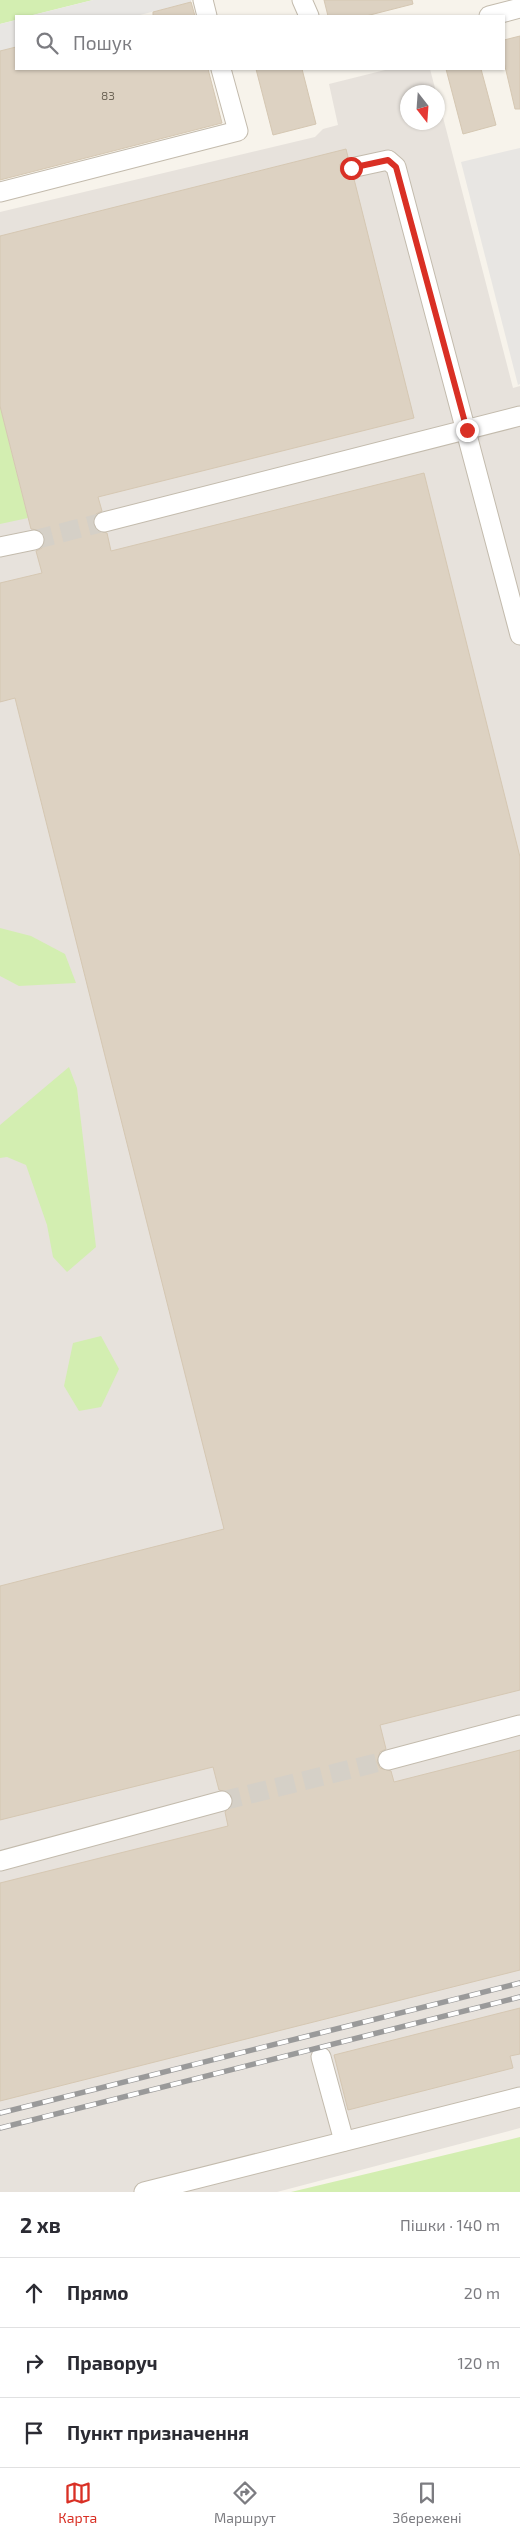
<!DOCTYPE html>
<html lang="uk">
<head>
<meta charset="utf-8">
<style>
	:root { --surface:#fff; --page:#f2f2f3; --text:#2b2b33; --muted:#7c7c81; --line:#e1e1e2; --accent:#d93025 }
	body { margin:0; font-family:"Exo 2",sans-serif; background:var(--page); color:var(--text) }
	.compass { position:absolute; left:400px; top:85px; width:45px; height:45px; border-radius:50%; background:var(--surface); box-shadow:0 1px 4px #0004; rotate:163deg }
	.stop { position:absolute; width:15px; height:15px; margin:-11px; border:4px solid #d93025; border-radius:50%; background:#fff }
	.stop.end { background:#d93025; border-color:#fff; box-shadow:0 1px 5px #0008 }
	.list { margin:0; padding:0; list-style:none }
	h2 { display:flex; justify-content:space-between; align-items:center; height:65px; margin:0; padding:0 20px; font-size:21px }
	h2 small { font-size:16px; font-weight:400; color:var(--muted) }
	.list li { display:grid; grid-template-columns:32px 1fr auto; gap:15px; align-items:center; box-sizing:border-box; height:70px; padding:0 20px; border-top:1px solid var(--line) }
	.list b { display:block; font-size:19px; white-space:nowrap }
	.list em { font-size:16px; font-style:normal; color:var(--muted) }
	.icon { flex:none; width:28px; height:28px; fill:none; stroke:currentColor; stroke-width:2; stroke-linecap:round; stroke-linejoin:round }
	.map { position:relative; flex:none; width:520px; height:2192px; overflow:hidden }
	.search { position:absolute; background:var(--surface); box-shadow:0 1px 4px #0004; left:15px; right:15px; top:15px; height:55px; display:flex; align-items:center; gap:12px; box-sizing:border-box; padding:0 18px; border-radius:0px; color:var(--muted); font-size:19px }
	.sheet { height:275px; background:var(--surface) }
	nav { display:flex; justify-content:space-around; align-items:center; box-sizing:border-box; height:70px; border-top:1px solid var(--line); background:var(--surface); font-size:14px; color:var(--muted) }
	nav a { display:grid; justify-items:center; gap:2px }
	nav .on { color:var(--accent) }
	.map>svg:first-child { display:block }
	.industrial { fill:#e7e2dc }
	.green { fill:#d3eeb1 }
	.parking { fill:#e8e6e3 }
	.building { fill:#ddd2c2; stroke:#d5c7b2 }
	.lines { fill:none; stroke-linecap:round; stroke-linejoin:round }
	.minor-tunnel { stroke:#d5d0c7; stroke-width:19; stroke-dasharray:19 9; stroke-linecap:butt }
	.minor-casing { stroke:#c3bbad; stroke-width:21 }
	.minor { stroke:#fff; stroke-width:19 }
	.rail-casing { stroke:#9a9a9a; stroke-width:5.5 }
	.rail { stroke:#fff; stroke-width:4; stroke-dasharray:11; stroke-linecap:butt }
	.route { stroke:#d93025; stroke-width:6 }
	.labels { text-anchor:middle; stroke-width:4.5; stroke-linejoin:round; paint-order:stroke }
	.number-label { font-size:12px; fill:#70685a }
</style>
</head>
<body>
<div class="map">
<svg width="520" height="2192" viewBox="0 0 520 2192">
	<rect width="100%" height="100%" fill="#f7f3eb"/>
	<polygon class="industrial" points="389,69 430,69 436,92 408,92 408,122 438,122 438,98 513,388 520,386 520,2128 277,2192 0,2192 0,212 315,137 323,129 338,125 329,84"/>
	<g class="green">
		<polygon points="0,0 93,0 29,16 16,16 16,20 0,24"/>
		<polygon points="0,406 28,518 0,524"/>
		<polygon points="0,928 31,936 65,954 76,983 19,986 0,976"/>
		<polygon points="69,1067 77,1088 96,1247 67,1272 53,1257 47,1225 26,1165 7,1157 0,1158 0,1125"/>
		<polygon points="101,1336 119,1369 101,1407 79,1411 64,1386 73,1343"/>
		<polygon points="520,2137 520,2192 291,2192"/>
	</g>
	<g class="parking">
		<polygon points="93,0 191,0 191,2 136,16 29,16"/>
		<polygon points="16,20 16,47 0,51 0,24"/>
		<polygon points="520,148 520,384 518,385 461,162"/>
	</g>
	<g class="building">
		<polygon points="324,0 412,0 413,4 366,16 328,16"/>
		<polygon points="191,2 195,16 153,16 153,12"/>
		<polygon points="520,36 520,109 515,109 504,62 504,40"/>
		<polygon points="16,47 16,69 208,69 222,123 0,180 0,51"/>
		<polygon points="256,69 302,69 316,124 273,135"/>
		<polygon points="446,69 481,69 496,125 463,134"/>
		<polygon points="346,149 348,157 340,164 340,171 347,178 354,179 414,418 98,497 102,511 96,514 93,524 96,530 107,533 111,551 424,473 520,857 520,1690 380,1725 386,1749 380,1752 377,1762 380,1768 391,1771 394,1782 520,1750 520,1970 0,2101 0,1883 228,1826 225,1812 233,1803 230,1793 219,1790 213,1767 0,1820 0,1586 224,1529 15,698 0,702 0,583 42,573 36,551 42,548 45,538 38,530 31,529 0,406 0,236"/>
		<polygon points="520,2008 520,2054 510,2056 513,2068 348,2110 334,2055"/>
	</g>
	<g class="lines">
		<g class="minor-tunnel">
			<polyline points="34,540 104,522"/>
			<polyline points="222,1801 388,1760"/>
		</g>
		<g class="minor-casing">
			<g id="minor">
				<polyline points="203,0 207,16"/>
				<polyline points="302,0 309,16"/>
				<polyline points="489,16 520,8"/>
				<polyline points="351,168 388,160 396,167 520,635"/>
				<polyline points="0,192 238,131 221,69"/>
				<polyline points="104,522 520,416"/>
				<polyline points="0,547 34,540"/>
				<polyline points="388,1760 520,1725"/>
				<polyline points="0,1861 222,1801"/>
				<polyline points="321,2057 344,2141"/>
				<polyline points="144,2192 520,2097"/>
			</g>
		</g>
		<use href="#minor" class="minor"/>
		<g class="rail-casing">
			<g id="rail">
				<polyline points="0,2113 520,1983"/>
				<polyline points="0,2128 520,1997"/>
			</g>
		</g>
		<use href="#rail" class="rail"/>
	</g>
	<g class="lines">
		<polyline class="route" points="351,168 388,160 396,167 467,430"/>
	</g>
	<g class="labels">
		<g class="number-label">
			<text x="108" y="100">83</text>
		</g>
	</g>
</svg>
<svg class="compass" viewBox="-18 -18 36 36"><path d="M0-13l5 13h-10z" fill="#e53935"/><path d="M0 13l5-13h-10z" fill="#7c7c81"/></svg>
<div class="stop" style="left:351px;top:168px"></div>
<div class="stop end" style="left:467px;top:430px"></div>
<div class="search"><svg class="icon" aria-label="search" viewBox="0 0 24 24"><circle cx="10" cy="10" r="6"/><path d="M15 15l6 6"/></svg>Пошук</div>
</div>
<section class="sheet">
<h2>2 хв<small>Пішки · 140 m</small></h2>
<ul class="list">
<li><svg class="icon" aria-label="ahead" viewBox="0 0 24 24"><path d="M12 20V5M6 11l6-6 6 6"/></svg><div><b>Прямо</b></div><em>20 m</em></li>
<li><svg class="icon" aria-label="right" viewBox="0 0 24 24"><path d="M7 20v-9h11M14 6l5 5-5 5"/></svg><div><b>Праворуч</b></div><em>120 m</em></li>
<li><svg class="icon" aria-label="arrive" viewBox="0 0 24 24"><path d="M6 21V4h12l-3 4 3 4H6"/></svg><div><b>Пункт призначення</b></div></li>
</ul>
</section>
<nav>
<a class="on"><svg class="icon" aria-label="map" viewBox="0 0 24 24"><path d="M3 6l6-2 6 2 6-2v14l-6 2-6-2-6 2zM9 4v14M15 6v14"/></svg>Карта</a>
<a><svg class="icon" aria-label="directions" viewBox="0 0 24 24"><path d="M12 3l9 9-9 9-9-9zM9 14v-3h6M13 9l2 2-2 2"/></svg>Маршрут</a>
<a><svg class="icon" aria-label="saved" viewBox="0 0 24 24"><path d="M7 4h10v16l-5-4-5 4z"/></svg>Збережені</a>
</nav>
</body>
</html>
